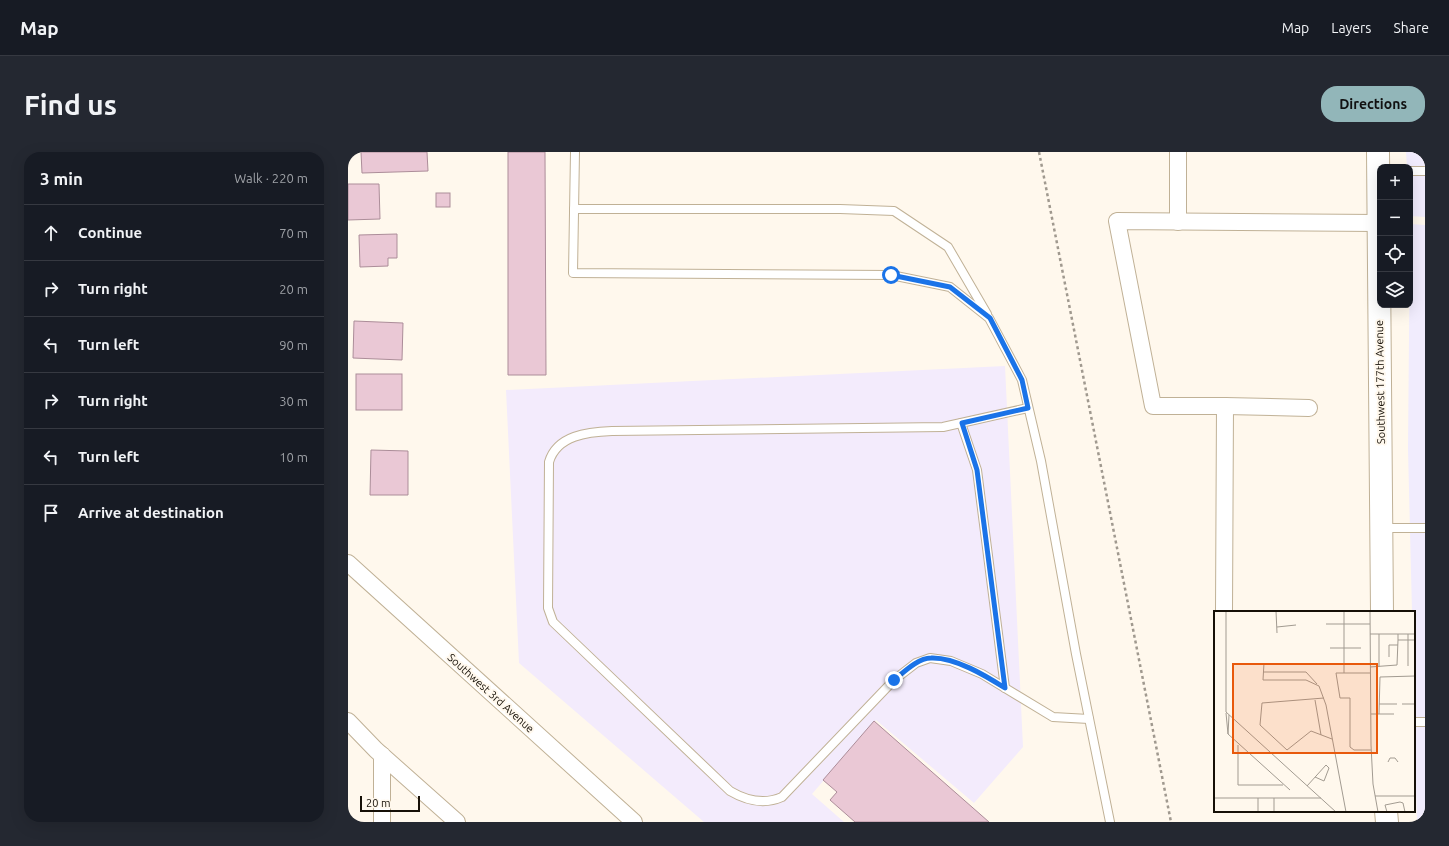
<!DOCTYPE html>
<html lang="en">
<head>
<meta charset="utf-8">
<style>
	:root { --surface:#171b24; --page:#242831; --text:#f1f3f6; --muted:#9ea1a6; --line:#363941; --accent:#92b6b9 }
	body { margin:0; font-family:Ubuntu,sans-serif; background:var(--page); color:var(--text) }
	.controls { position:absolute; right:12px; top:12px; display:grid; overflow:hidden; border-radius:8px; box-shadow:0 4px 16px #0002 }
	.controls button { width:36px; height:36px; display:grid; place-items:center; padding:0; border:0; border-bottom:1px solid var(--line); background:var(--surface); color:var(--text); font:20px sans-serif }
	.scale { position:absolute; left:12px; bottom:10px; width:60px; box-sizing:border-box; padding-left:4px; border:2px solid #161007; border-top:0; font-size:11px; line-height:14px; white-space:nowrap; color:#161007; -webkit-text-stroke:3px #fff8ed; paint-order:stroke }
	.stop { position:absolute; width:12px; height:12px; margin:-9px; border:3px solid #1a73e8; border-radius:50%; background:#fff }
	.stop.end { background:#1a73e8; border-color:#fff; box-shadow:0 1px 4px #0008 }
	.list { margin:0; padding:0; list-style:none }
	h2 { display:flex; justify-content:space-between; align-items:center; height:52px; margin:0; padding:0 16px; font-size:17px }
	h2 small { font-size:13px; font-weight:400; color:var(--muted) }
	.list li { display:grid; grid-template-columns:26px 1fr auto; gap:12px; align-items:center; box-sizing:border-box; height:56px; padding:0 16px; border-top:1px solid var(--line) }
	.list b { display:block; font-size:15px; white-space:nowrap }
	.list em { font-size:13px; font-style:normal; color:var(--muted) }
	.icon { flex:none; width:22px; height:22px; fill:none; stroke:currentColor; stroke-width:2; stroke-linecap:round; stroke-linejoin:round }
	.map { position:relative; flex:none; width:1077px; height:670px; overflow:hidden; border-radius:16px }
	header { display:flex; align-items:center; gap:24px; box-sizing:border-box; height:56px; padding:0 20px; background:var(--surface); border-bottom:1px solid var(--line) }
	header strong { font-size:19px }
	nav { display:flex; gap:22px; margin-inline-start:auto; font-size:14px }
	.intro { display:flex; align-items:center; justify-content:space-between; box-sizing:border-box; height:96px; padding:0 24px }
	h1 { margin:0; font-size:28px }
	.button { padding:10px 18px; border-radius:16px; background:var(--accent); color:#111; font-size:14px; font-weight:700 }
	main { display:flex; gap:24px; padding:0 24px }
	aside { flex:1; background:var(--surface); border-radius:16px; box-shadow:0 4px 16px #0002 }
	.map>svg:first-child { display:block }
	.commercial { fill:#f1ecfd }
	.industrial { fill:#f3ebfc }
	.building { fill:#eac8d5; stroke:#ac8d99 }
	.lines { fill:none; stroke-linecap:round; stroke-linejoin:round }
	.service-casing { stroke:#c0b196; stroke-width:10 }
	.minor-casing { stroke:#c0b196; stroke-width:18 }
	.secondary-casing { stroke:#c0b196; stroke-width:24 }
	.path { stroke:#a0998f; stroke-width:2.5; stroke-dasharray:3 3; stroke-linecap:butt }
	.service { stroke:#fff; stroke-width:8 }
	.minor { stroke:#fff; stroke-width:16 }
	.secondary { stroke:#fff; stroke-width:22 }
	.route { stroke:#1a73e8; stroke-width:5 }
	.labels { text-anchor:middle; stroke-width:4; stroke-linejoin:round; paint-order:stroke }
	.street-label { font-size:11px; fill:#161007; stroke:#fff8ed }
	.inset-road { fill:none; stroke:#a29b91; stroke-width:1 }
	.view { fill:#e8590c; fill-opacity:0.15; stroke:#e8590c; stroke-width:2 }
	.inset-edge { fill:none; stroke:#161007; stroke-width:2 }
</style>
</head>
<body>
<header>
<strong>Map</strong>
<nav><a>Map</a><a>Layers</a><a>Share</a></nav>
</header>
<div class="intro"><h1>Find us</h1><a class="button">Directions</a></div>
<main>
<aside>
<h2>3 min<small>Walk · 220 m</small></h2>
<ul class="list">
<li><svg class="icon" aria-label="ahead" viewBox="0 0 24 24"><path d="M12 20V5M6 11l6-6 6 6"/></svg><div><b>Continue</b></div><em>70 m</em></li>
<li><svg class="icon" aria-label="right" viewBox="0 0 24 24"><path d="M7 20v-9h11M14 6l5 5-5 5"/></svg><div><b>Turn right</b></div><em>20 m</em></li>
<li><svg class="icon" aria-label="left" viewBox="0 0 24 24"><path d="M17 20v-9H6M10 6l-5 5 5 5"/></svg><div><b>Turn left</b></div><em>90 m</em></li>
<li><svg class="icon" aria-label="right" viewBox="0 0 24 24"><path d="M7 20v-9h11M14 6l5 5-5 5"/></svg><div><b>Turn right</b></div><em>30 m</em></li>
<li><svg class="icon" aria-label="left" viewBox="0 0 24 24"><path d="M17 20v-9H6M10 6l-5 5 5 5"/></svg><div><b>Turn left</b></div><em>10 m</em></li>
<li><svg class="icon" aria-label="arrive" viewBox="0 0 24 24"><path d="M6 21V4h12l-3 4 3 4H6"/></svg><div><b>Arrive at destination</b></div></li>
</ul>
</aside>
<div class="map">
<svg width="1077" height="670" viewBox="0 0 1077 670">
	<rect width="100%" height="100%" fill="#fff8ed"/>
	<g class="commercial">
		<polygon points="1058,0 1077,0 1077,65 1062,64 1062,15 1059,15"/>
		<polygon points="1062,72 1077,73 1077,670 1069,670 1068,639 1066,460 1064,460 1060,297"/>
	</g>
	<polygon class="industrial" points="657,214 675,595 626,651 528,568 464,642 496,670 356,670 171,511 158,238"/>
	<g class="building">
		<polygon points="13,0 79,0 80,19 14,21"/>
		<polygon points="160,0 197,0 198,223 160,223"/>
		<polygon points="0,32 31,32 32,67 0,68"/>
		<rect x="88" y="41" width="14" height="14"/>
		<polygon points="49,82 49,106 40,106 40,114 12,115 11,83"/>
		<polygon points="6,169 55,171 54,208 5,206"/>
		<rect x="8" y="222" width="46" height="36"/>
		<polygon points="23,298 60,299 60,343 22,343"/>
		<polygon points="526,569 641,670 507,670 482,648 489,640 475,628"/>
	</g>
	<g class="lines">
		<g class="service-casing">
			<g id="service">
				<polyline points="227,0 225,121 543,123 602,135 641,166 674,228 693,309 728,502 762,670"/>
				<polyline points="1062,19 1077,19"/>
				<polyline points="226,57 492,57 546,59 600,95 639,162"/>
				<path d="M 680,256 L 595,275 L 264,279 C 240,280 209,283 201,310 L 200,456 L 205,470 L 382,639 C 399,649 416,653 434,645 L 546,528 L 568,511 L 582,506 L 603,509 L 634,522 L 705,565 L 741,567"/>
				<polyline points="613,271 629,318 657,536"/>
				<polyline points="1034,376 1077,376"/>
				<polyline points="1066,570 1077,570"/>
			</g>
		</g>
		<g class="minor-casing">
			<g id="minor">
				<polyline points="830,0 830,70"/>
				<polyline points="877,254 961,256"/>
				<polyline points="0,411 286,670"/>
				<polyline points="876,460 877,254 805,254 769,69 1030,71"/>
				<polyline points="0,569 28,598 109,670"/>
				<polyline points="34,670 34,603"/>
			</g>
		</g>
		<g class="secondary-casing">
			<g id="secondary">
				<polyline points="1030,0 1034,460"/>
				<polyline points="1038,659 1039,670"/>
			</g>
		</g>
		<polyline class="path" points="691,0 823,670"/>
		<use href="#service" class="service"/>
		<use href="#minor" class="minor"/>
		<use href="#secondary" class="secondary"/>
	</g>
	<g class="lines">
		<path class="route" d="M 543,123 L 602,135 L 642,166 L 674,228 L 680,256 L 614,271 L 629,318 L 657,536 C 638,524 607,505 583,506 C 570,506 556,520 546,528"/>
	</g>
	<g class="labels">
		<g class="street-label">
			<text transform="translate(1032 230) rotate(-91)" y="4">Southwest 177th Avenue</text>
			<text transform="translate(143 541) rotate(42)" y="4">Southwest 3rd Avenue</text>
		</g>
	</g>
	<g transform="translate(866 459)">
		<rect width="201" height="201" fill="#fff8ed"/>
		<path class="inset-road" d="M 12,0 L 12,101 L 122,201M 62,0 L 63,22M 156,0 L 157,134 L 159,173 L 164,201M 112,13 L 156,13M 63,16 L 82,14M 156,23 L 201,23M 165,23 L 165,56M 184,23 L 184,29 L 201,29M 194,23 L 194,55M 116,37 L 147,37M 175,46 L 175,34 L 184,34M 50,52 L 49,69 L 92,69 L 105,75 L 112,94 L 132,201M 156,56 L 183,54 L 184,29M 49,61 L 92,61 L 103,73M 130,62 L 130,0M 156,62 L 122,62 L 126,87 L 136,87 L 136,136 L 140,139 L 157,139M 110,87 L 48,92 L 46,114 L 73,139 L 97,120 L 118,128M 101,89 L 107,124M 165,93 L 183,93M 188,93 L 201,93M 12,102 L 14,123 L 76,179M 157,103 L 180,103M 165,103 L 166,66 L 201,65M 14,123 L 15,104M 24,134 L 24,174 L 69,174M 174,151 L 176,147 L 181,147 L 184,151M 93,175 L 112,154 L 115,157 L 110,170 L 101,166M 161,185 L 201,185M 0,187 L 107,187M 44,187 L 44,201M 60,201 L 60,187M 173,201 L 171,194 L 186,191 L 189,192 L 191,201"/>
		<path class="view" d="M 19,53 L 163,53 L 163,142 L 19,142 Z"/>
		<rect width="201" height="201" class="inset-edge"/>
	</g>
</svg>
<div class="controls">
<button>+</button>
<button>−</button>
<button><svg class="icon" aria-label="locate" viewBox="0 0 24 24"><circle cx="12" cy="12" r="6"/><path d="M12 2v4M12 18v4M2 12h4M18 12h4"/></svg></button>
<button><svg class="icon" aria-label="layers" viewBox="0 0 24 24"><path d="M12 4l9 5-9 5-9-5zM3 14l9 5 9-5"/></svg></button>
</div>
<div class="scale">20 m</div>
<div class="stop" style="left:543px;top:123px"></div>
<div class="stop end" style="left:546px;top:528px"></div>
</div>
</main>
</body>
</html>
